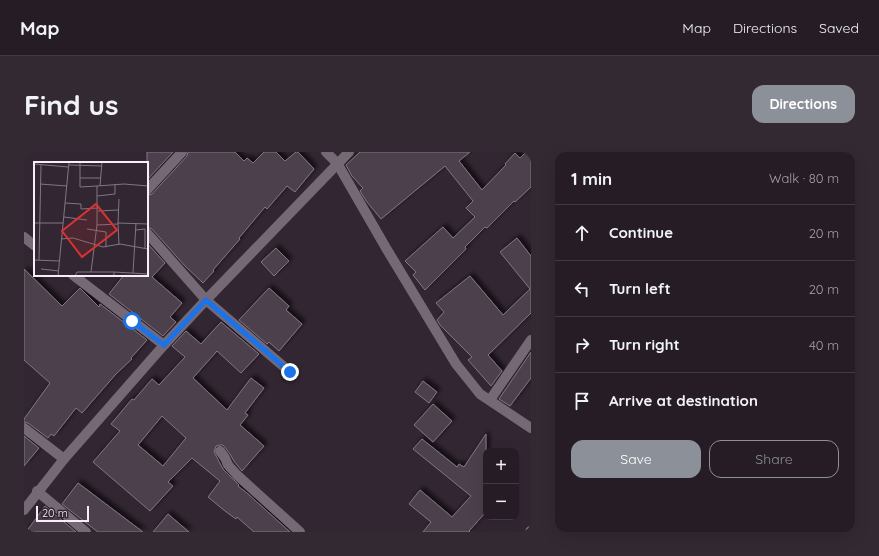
<!DOCTYPE html>
<html lang="en">
<head>
<meta charset="utf-8">
<style>
	:root { --surface:#261c26; --page:#322932; --text:#f1f3f6; --muted:#a4a1a7; --line:#423a43; --accent:#8c9099 }
	body { margin:0; font-family:Quicksand,sans-serif; background:var(--page); color:var(--text) }
	.controls { position:absolute; right:12px; bottom:12px; display:grid; overflow:hidden; border-radius:8px; box-shadow:0 4px 16px #0002 }
	.controls button { width:36px; height:36px; display:grid; place-items:center; padding:0; border:0; border-bottom:1px solid var(--line); background:var(--surface); color:var(--text); font:20px sans-serif }
	.scale { position:absolute; left:12px; bottom:10px; width:53px; box-sizing:border-box; padding-left:4px; border:2px solid #f7eff7; border-top:0; font-size:11px; line-height:14px; white-space:nowrap; color:#f7eff7; -webkit-text-stroke:3px #322632; paint-order:stroke }
	.stop { position:absolute; width:12px; height:12px; margin:-9px; border:3px solid #1a73e8; border-radius:50%; background:#fff }
	.stop.end { background:#1a73e8; border-color:#fff; box-shadow:0 1px 4px #0008 }
	.list { margin:0; padding:0; list-style:none }
	h2 { display:flex; justify-content:space-between; align-items:center; height:52px; margin:0; padding:0 16px; font-size:17px }
	h2 small { font-size:13px; font-weight:400; color:var(--muted) }
	.list li { display:grid; grid-template-columns:26px 1fr auto; gap:12px; align-items:center; box-sizing:border-box; height:56px; padding:0 16px; border-top:1px solid var(--line) }
	.list b { display:block; font-size:15px; white-space:nowrap }
	.list em { font-size:13px; font-style:normal; color:var(--muted) }
	.actions { display:flex; gap:8px; padding:12px 16px }
	.actions a { flex:1; padding:9px 0; border:1px solid var(--accent); border-radius:12px; text-align:center; font-size:14px; color:var(--accent) }
	.actions .main { background:var(--accent); color:#fff }
	.icon { flex:none; width:22px; height:22px; fill:none; stroke:currentColor; stroke-width:2; stroke-linecap:round; stroke-linejoin:round }
	.map { position:relative; flex:none; width:507px; height:380px; overflow:hidden; border-radius:12px }
	header { display:flex; align-items:center; gap:24px; box-sizing:border-box; height:56px; padding:0 20px; background:var(--surface); border-bottom:1px solid var(--line) }
	header strong { font-size:19px }
	nav { display:flex; gap:22px; margin-inline-start:auto; font-size:14px }
	.intro { display:flex; align-items:center; justify-content:space-between; box-sizing:border-box; height:96px; padding:0 24px }
	h1 { margin:0; font-size:28px }
	.button { padding:10px 18px; border-radius:12px; background:var(--accent); color:#fff; font-size:14px; font-weight:700 }
	main { display:flex; gap:24px; padding:0 24px }
	aside { flex:1; background:var(--surface); border-radius:12px; box-shadow:0 4px 16px #0002 }
	.map>svg:first-child { display:block }
	.building { fill:#4b3f4c; stroke:#837684; fill-rule:evenodd; filter:url(#shadow) }
	.lines { fill:none; stroke-linecap:round; stroke-linejoin:round }
	.minor { stroke:#756975; stroke-width:10 }
	.major { stroke:#bfa7c0; stroke-width:10 }
	.route { stroke:#1a73e8; stroke-width:5 }
	.inset-road { fill:none; stroke:#817681; stroke-width:1 }
	.view { fill:#d83232; fill-opacity:0.15; stroke:#d83232; stroke-width:2 }
	.inset-edge { fill:none; stroke:#f7eff7; stroke-width:2 }
</style>
</head>
<body>
<header>
<strong>Map</strong>
<nav><a>Map</a><a>Directions</a><a>Saved</a></nav>
</header>
<div class="intro"><h1>Find us</h1><a class="button">Directions</a></div>
<main>
<div class="map">
<svg width="507" height="380" viewBox="0 0 507 380">
	<defs>
		<filter id="shadow"><feDropShadow dx="3.5" dy="-3.5" stdDeviation="2" flood-color="#0009"/></filter>
	</defs>
	<rect width="100%" height="100%" fill="#322632"/>
	<g class="building">
		<polygon points="123,0 149,0 123,28"/>
		<polygon points="164,0 211,0 220,9 223,6 229,11 240,0 252,0 261,9 272,0 274,0 290,17 271,40 263,34 243,57 241,55 215,86 216,87 189,118 190,119 179,131 161,114 128,77 123,75 123,44 128,42 163,4"/>
		<polygon points="336,0 446,0 435,9 458,38 482,13 481,12 491,1 496,6 502,0 507,0 507,35 491,50 490,49 463,76 461,75 441,95 442,97 401,138 389,123 392,120 381,109 419,75 429,86 451,65 442,56 449,49 421,14 357,67 343,50 336,39 339,36 328,24 322,13"/>
		<polygon points="493,86 507,104 507,161 464,203 478,219 467,234 444,208 448,205 416,173 413,168 420,160 412,151 446,124 479,163 506,137 476,100"/>
		<polygon points="123,91 141,111 128,125 158,151 146,165 152,170 139,184 85,142 100,123 123,123"/>
		<polygon points="252,96 265,109 250,124 237,110"/>
		<polygon points="0,117 38,154 56,136 75,155 76,152 123,188 107,206 108,207 92,222 58,261 52,256 30,284 27,282 24,286 4,271 0,270 0,267 26,231 0,208"/>
		<polygon points="245,136 265,154 262,158 278,172 255,199 245,190 243,192 215,168"/>
		<path d="M 197,170 L 235,202 L 217,221 L 193,199 L 169,226 L 203,258 L 227,226 L 240,236 L 221,261 L 224,263 L 216,273 L 240,294 L 218,319 L 210,309 L 206,302 L 199,293 L 196,293 L 192,294 L 190,300 L 199,317 L 215,333 L 214,334 L 223,341 L 266,380 L 230,380 L 213,365 L 212,367 L 201,359 L 184,345 L 196,329 L 168,306 L 144,330 L 149,334 L 126,359 L 69,310 L 96,279 L 87,272 L 108,247 L 110,248 L 128,227 L 135,233 L 161,205 L 148,194 L 162,179 L 177,192 ZM 138,264 L 162,286 L 139,314 L 114,293 Z"/>
		<polygon points="507,200 507,226 486,254 475,247"/>
		<polygon points="399,229 413,240 405,251 391,240"/>
		<polygon points="409,252 428,269 409,290 390,273"/>
		<polygon points="462,282 462,360 445,379 446,380 399,380 407,370 385,352 396,338 428,365 447,344 389,297 398,287 433,315 435,312 440,315"/>
		<polygon points="0,284 15,296 0,314"/>
		<polygon points="54,331 119,380 74,380 61,370 38,352"/>
		<polygon points="21,354 52,380 2,380"/>
		<polygon points="144,362 165,380 129,380"/>
	</g>
	<g class="lines">
		<g class="minor">
			<polyline points="302,0 313,11 362,96 432,212 456,242 507,276"/>
			<polyline points="123,38 158,0"/>
			<polyline points="123,81 182,148 266,220"/>
			<polyline points="0,85 11,94"/>
			<polyline points="49,123 140,193"/>
			<polyline points="466,248 507,188"/>
			<polyline points="0,276 40,307"/>
			<polyline points="196,299 201,306 204,313 213,323 276,380"/>
			<polyline points="13,339 62,380"/>
			<polyline points="0,358 40,307 140,193 182,148 325,0"/>
		</g>
		<polyline class="major" points="506,380 507,379"/>
	</g>
	<g class="lines">
		<polyline class="route" points="108,169 140,193 182,148 266,220"/>
	</g>
	<g transform="translate(10 10)">
		<rect width="114" height="114" fill="#322632"/>
		<path class="inset-road" d="M 46,0 L 46,25 L 63,24M 0,2 L 34,5M 35,3 L 68,4M 46,16 L 67,16M 6,22 L 33,24M 66,24 L 68,0M 63,34 L 81,32 L 81,22M 31,41 L 47,42 L 47,47 L 64,46M 64,49 L 84,48M 30,55 L 53,58M 0,61 L 29,61M 63,63 L 84,62 L 85,37M 53,67 L 72,70 L 72,85M 102,68 L 111,67 L 111,86M 27,77 L 39,76 L 69,85 L 86,82 L 114,87M 85,83 L 84,61 L 114,62M 0,98 L 25,99M 5,98 L 7,3M 7,107 L 25,109M 57,110 L 80,110M 99,111 L 102,61M 24,114 L 35,0M 41,114 L 43,110 L 57,110 L 63,63 L 63,24 L 90,22 L 114,24M 80,114 L 80,110 L 114,112"/>
		<path class="view" d="M 62,42 L 83,68 L 48,95 L 28,69 Z"/>
		<rect width="114" height="114" class="inset-edge"/>
	</g>
</svg>
<div class="controls">
<button>+</button>
<button>−</button>
</div>
<div class="scale">20 m</div>
<div class="stop" style="left:108px;top:169px"></div>
<div class="stop end" style="left:266px;top:220px"></div>
</div>
<aside>
<h2>1 min<small>Walk · 80 m</small></h2>
<ul class="list">
<li><svg class="icon" aria-label="ahead" viewBox="0 0 24 24"><path d="M12 20V5M6 11l6-6 6 6"/></svg><div><b>Continue</b></div><em>20 m</em></li>
<li><svg class="icon" aria-label="left" viewBox="0 0 24 24"><path d="M17 20v-9H6M10 6l-5 5 5 5"/></svg><div><b>Turn left</b></div><em>20 m</em></li>
<li><svg class="icon" aria-label="right" viewBox="0 0 24 24"><path d="M7 20v-9h11M14 6l5 5-5 5"/></svg><div><b>Turn right</b></div><em>40 m</em></li>
<li><svg class="icon" aria-label="arrive" viewBox="0 0 24 24"><path d="M6 21V4h12l-3 4 3 4H6"/></svg><div><b>Arrive at destination</b></div></li>
</ul>
<div class="actions"><a class="main">Save</a><a>Share</a></div>
</aside>
</main>
</body>
</html>
